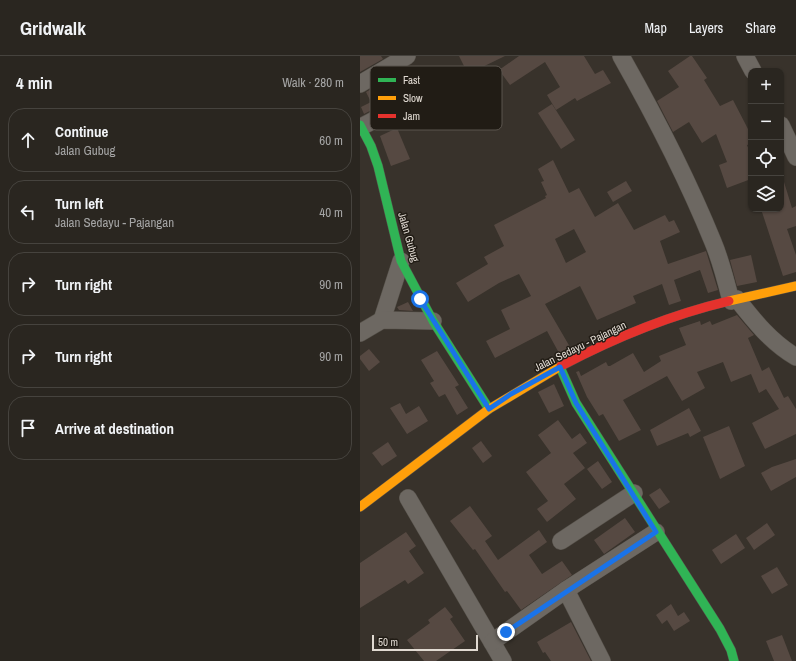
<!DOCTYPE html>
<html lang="en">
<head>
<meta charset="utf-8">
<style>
	:root { --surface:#2a2620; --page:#36322d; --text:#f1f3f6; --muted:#a5a5a5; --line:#46433e }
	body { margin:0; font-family:"Archivo Narrow",sans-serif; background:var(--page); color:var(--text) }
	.controls { position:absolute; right:12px; top:12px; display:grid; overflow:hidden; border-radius:8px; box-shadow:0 1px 3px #0004 }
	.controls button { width:36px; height:36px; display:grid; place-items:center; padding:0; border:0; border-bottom:1px solid var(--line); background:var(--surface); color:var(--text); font:20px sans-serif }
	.scale { position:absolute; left:12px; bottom:10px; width:106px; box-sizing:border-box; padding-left:4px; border:2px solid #e1dad2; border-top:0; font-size:11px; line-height:14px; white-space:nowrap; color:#e1dad2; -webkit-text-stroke:3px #211c15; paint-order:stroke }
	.stop { position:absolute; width:12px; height:12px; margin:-9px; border:3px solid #1a73e8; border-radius:50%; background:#fff }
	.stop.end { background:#1a73e8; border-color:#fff; box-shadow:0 1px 4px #0008 }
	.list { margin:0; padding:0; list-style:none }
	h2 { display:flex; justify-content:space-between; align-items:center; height:52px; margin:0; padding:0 16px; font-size:17px }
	h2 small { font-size:13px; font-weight:400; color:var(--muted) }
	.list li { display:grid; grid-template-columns:26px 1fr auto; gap:12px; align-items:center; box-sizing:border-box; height:64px; margin:0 8px 8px; padding:0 8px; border:1px solid var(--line); border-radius:16px }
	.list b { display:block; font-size:15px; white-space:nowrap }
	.list p { margin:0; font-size:13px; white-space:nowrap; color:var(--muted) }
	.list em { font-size:13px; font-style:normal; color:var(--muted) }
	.icon { flex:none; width:22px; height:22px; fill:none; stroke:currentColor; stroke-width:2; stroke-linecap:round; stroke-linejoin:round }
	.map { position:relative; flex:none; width:436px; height:605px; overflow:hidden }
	header { display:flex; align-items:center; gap:24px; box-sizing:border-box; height:56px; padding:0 20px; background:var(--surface); border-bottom:1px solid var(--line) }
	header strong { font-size:19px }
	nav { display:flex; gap:22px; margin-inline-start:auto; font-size:14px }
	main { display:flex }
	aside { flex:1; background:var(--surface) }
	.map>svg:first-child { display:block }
	.building { fill:#564942; fill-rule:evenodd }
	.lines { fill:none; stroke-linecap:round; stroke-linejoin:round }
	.street-casing { stroke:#555049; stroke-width:18 }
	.fast-casing { stroke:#555049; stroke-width:10 }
	.slow-casing { stroke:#555049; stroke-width:10 }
	.jam-casing { stroke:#555049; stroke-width:10 }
	.street { stroke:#6d6862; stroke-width:17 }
	.fast { stroke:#30b455; stroke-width:9 }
	.slow { stroke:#ff9f0a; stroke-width:9 }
	.jam { stroke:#e5322d; stroke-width:9 }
	.route { stroke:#1a73e8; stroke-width:5 }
	.labels { text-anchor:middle; stroke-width:3; stroke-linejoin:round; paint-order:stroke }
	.street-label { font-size:11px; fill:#e1dad2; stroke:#211c15 }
	.key { fill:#211c15; stroke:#5b554e; stroke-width:1 }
	.key-label { font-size:11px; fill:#e1dad2 }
</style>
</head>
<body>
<header>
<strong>Gridwalk</strong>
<nav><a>Map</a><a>Layers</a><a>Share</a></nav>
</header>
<main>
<aside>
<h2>4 min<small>Walk · 280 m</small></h2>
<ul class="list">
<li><svg class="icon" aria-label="ahead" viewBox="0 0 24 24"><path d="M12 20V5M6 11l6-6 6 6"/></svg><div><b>Continue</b><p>Jalan Gubug</p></div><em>60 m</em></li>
<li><svg class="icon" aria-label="left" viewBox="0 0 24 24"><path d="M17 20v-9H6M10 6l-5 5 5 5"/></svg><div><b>Turn left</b><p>Jalan Sedayu - Pajangan</p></div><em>40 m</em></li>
<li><svg class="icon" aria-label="right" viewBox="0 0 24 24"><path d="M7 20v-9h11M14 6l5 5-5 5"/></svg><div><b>Turn right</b></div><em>90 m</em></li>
<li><svg class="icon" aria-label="right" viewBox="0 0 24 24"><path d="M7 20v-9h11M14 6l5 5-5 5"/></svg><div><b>Turn right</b></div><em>90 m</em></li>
<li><svg class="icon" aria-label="arrive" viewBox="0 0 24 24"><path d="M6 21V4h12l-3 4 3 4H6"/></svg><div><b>Arrive at destination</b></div></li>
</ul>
</aside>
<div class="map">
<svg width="436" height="605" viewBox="0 0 436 605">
	<rect width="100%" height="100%" fill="#38322b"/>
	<g class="building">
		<polygon points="0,0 21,0 23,3 0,16"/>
		<polygon points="99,0 145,0 108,18"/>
		<polygon points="159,0 224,0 235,18 243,14 251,27 217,45 215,42 196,54 187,39 200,31 185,6 150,29 139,14"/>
		<polygon points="330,0 332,0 347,22 344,24 360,50 373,44 388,73 391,72 391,88 387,89 391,99 391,123 367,132 359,109 367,106 356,78 342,87 329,66 313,76 297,45 319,31 308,15"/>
		<polygon points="32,21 41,39 4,58 1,51 11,46 6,36"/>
		<polygon points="192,48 215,84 201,93 178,57"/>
		<polygon points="37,72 50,103 31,110 20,80"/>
		<path d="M 193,104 L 209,137 L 219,132 L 235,161 L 258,147 L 274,174 L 305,159 L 309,166 L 314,164 L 320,176 L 300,185 L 308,208 L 346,195 L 358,234 L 348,237 L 340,214 L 314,224 L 321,245 L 309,249 L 302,228 L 273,240 L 276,247 L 237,264 L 220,230 L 185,248 L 210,291 L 199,297 L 187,275 L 135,302 L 126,285 L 150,273 L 141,254 L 171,240 L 159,218 L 139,227 L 108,246 L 96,227 L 128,208 L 124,201 L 144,190 L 134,169 L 186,142 L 185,140 L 187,139 L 181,126 L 184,125 L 178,113 ZM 214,173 L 226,196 L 206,207 L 195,183 Z"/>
		<polygon points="266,125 272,135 253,146 247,136"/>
		<polygon points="424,126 432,152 436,150 436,170 427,173 436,199 436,216 423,220 401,153 421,153 421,127"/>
		<polygon points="391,199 397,226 377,230 370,204"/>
		<polygon points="48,246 53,255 39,254 37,251"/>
		<polygon points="377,259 394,279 388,282 402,315 409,311 424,342 428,340 436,353 436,378 405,393 392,367 419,353 406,333 399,337 391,318 371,326 363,306 337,316 345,332 322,345 307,320 263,344 281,374 259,385 243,358 239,360 227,341 216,316 219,315 221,320 246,306 248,310 250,310 273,297 284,316 301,305 299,300 326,289 319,272 340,265 341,269 350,265 352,269"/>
		<polygon points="9,293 20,306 9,315 0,303 0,300"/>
		<polygon points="77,295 99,329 95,331 108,352 97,359 85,338 79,341 70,327 74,325 61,304"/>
		<polygon points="194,328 204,350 189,357 178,336"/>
		<polygon points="40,347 46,358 59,350 68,365 47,378 30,352"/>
		<polygon points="329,352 341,375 330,381 328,377 297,390 290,374"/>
		<polygon points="198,364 212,383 220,377 227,387 213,397 225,412 204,428 216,443 187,466 177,453 188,445 166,416 191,397 178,379"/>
		<polygon points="369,370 385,410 360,423 343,381"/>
		<polygon points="121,385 132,400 123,407 112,392"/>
		<polygon points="28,386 37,400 22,410 12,397"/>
		<polygon points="436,403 436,421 411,435 401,417 412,411"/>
		<polygon points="238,405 252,426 242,433 227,413"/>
		<polygon points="300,432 310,446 299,453 289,439"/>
		<polygon points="110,450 132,480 125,485 138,504 179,474 187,486 169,499 182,518 202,505 212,519 161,554 147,535 145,536 115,493 113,494 90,465"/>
		<polygon points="265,462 275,476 244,498 234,484"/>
		<polygon points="407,467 415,479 394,494 386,482"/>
		<polygon points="46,476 56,490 49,495 64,517 48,528 45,524 0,552 0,507"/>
		<polygon points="376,478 385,492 361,508 352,494"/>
		<polygon points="417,511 428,529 412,538 401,520"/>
		<polygon points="311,548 318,560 324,556 330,565 314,575 307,564 302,568 296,559"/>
		<polygon points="85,551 93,561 90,563 105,585 76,605 64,605 47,584 70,567 68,564"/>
		<polygon points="211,566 231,605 191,605 185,596 183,597 177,586"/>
		<polygon points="422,579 432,605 414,605 406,585"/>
	</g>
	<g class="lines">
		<g class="street-casing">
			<g id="street">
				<path d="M 261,0 C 295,60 327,122 353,186 C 361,205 366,225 371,245"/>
				<polyline points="385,0 393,15"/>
				<polyline points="0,28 47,0"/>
				<polyline points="421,69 436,101"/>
				<polyline points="1,71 78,30"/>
				<path d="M 377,243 C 395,266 411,286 436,301"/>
				<polyline points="22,264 41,205"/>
				<polyline points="0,277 22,264 73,265"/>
				<polyline points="48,442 143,605"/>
				<polyline points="201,485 274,437"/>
				<polyline points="206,534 242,605"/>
				<polyline points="132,586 206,534 296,476"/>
			</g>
		</g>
		<g class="fast-casing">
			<g id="fast">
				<polyline points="0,69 11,90 18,110 41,205 73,265 129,353"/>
				<polyline points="200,311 216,347 360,573 371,594 374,605"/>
			</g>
		</g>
		<g class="slow-casing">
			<g id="slow">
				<polyline points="369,245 436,230"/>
				<polyline points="0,451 129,353 201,310"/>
			</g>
		</g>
		<g class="jam-casing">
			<path id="jam" d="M 201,310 C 254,282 310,259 369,245"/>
		</g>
		<use href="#street" class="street"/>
		<use href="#fast" class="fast"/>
		<use href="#slow" class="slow"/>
		<use href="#jam" class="jam"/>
	</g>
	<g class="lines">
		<polyline class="route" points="60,243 129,353 151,338 200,311 216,347 296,476 146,576"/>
	</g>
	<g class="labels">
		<g class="street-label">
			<text transform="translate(49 181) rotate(74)" y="4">Jalan Gubug</text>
			<text transform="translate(220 290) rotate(-26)" y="4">Jalan Sedayu - Pajangan</text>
		</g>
	</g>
	<rect x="10" y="10" width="132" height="64" rx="6" class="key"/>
	<rect x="18" y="22" width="18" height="4" fill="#30b455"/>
	<rect x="18" y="40" width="18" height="4" fill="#ff9f0a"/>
	<rect x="18" y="58" width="18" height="4" fill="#e5322d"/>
	<g class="key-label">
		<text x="43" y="28">Fast</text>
		<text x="43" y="46">Slow</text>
		<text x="43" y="64">Jam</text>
	</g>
</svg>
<div class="controls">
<button>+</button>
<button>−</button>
<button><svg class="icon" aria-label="locate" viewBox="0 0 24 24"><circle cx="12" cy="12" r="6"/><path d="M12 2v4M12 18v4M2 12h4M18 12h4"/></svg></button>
<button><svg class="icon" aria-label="layers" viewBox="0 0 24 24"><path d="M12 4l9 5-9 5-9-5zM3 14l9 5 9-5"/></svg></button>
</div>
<div class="scale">50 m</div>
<div class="stop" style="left:60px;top:243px"></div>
<div class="stop end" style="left:146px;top:576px"></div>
</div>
</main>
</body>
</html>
